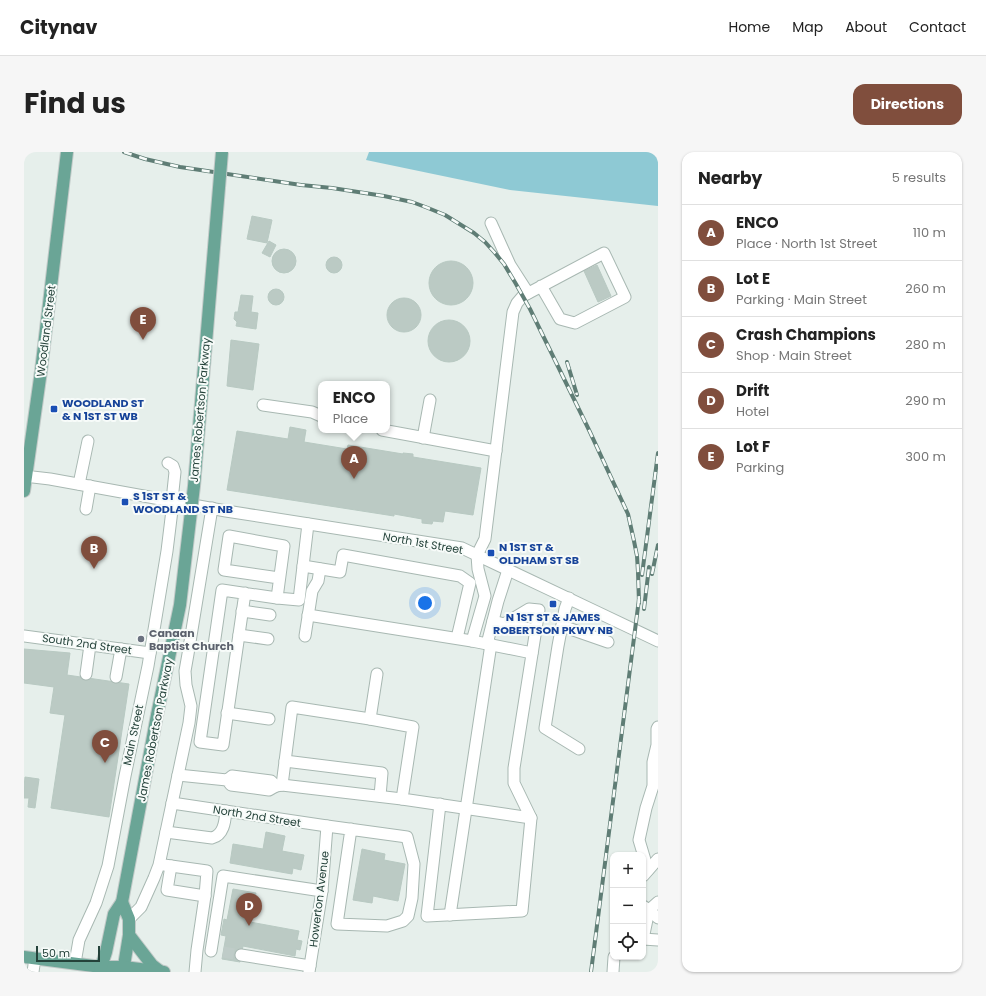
<!DOCTYPE html>
<html lang="en">
<head>
<meta charset="utf-8">
<style>
	:root { --surface:#fff; --page:#f6f6f6; --text:#222; --muted:#767676; --line:#e0e0e0; --accent:#804e3d }
	body { margin:0; font-family:Poppins,sans-serif; background:var(--page); color:var(--text) }
	.controls { position:absolute; right:12px; bottom:12px; display:grid; overflow:hidden; border-radius:8px; box-shadow:0 1px 3px #0004 }
	.controls button { width:36px; height:36px; display:grid; place-items:center; padding:0; border:0; border-bottom:1px solid var(--line); background:var(--surface); color:var(--text); font:20px sans-serif }
	.scale { position:absolute; left:12px; bottom:10px; width:64px; box-sizing:border-box; padding-left:4px; border:2px solid #24423a; border-top:0; font-size:11px; line-height:14px; white-space:nowrap; color:#24423a; -webkit-text-stroke:3px #f7fbf9; paint-order:stroke }
	.you { position:absolute; left:401px; top:451px; width:14px; height:14px; margin:-10px; border:3px solid #fff; border-radius:50%; background:#1a73e8; box-shadow:0 0 0 6px #1a73e833 }
	.badge { display:grid; place-items:center; width:26px; height:26px; border-radius:50%; background:var(--accent); color:#fff; font-size:13px; font-weight:700 }
	.pin { position:absolute; translate:-50% -33px; filter:drop-shadow(0 1px 2px #0008) }
	.pin::after { content:''; position:absolute; top:21px; width:14px; height:12px; background:inherit; clip-path:polygon(0 0,100% 0,50% 100%) }
	.popup { position:absolute; left:294px; top:229px; width:72px; height:52px; box-sizing:border-box; display:grid; place-content:center; border-radius:8px; background:var(--surface); filter:drop-shadow(0 1px 3px #0005); font-size:13px; white-space:nowrap; color:var(--muted) }
	.popup b { font-size:15px; color:var(--text) }
	.popup::after { content:''; position:absolute; left:50%; top:100%; margin-left:-8px; border:8px solid transparent; border-top-color:var(--surface) }
	.list { margin:0; padding:0; list-style:none }
	h2 { display:flex; justify-content:space-between; align-items:center; height:52px; margin:0; padding:0 16px; font-size:17px }
	h2 small { font-size:13px; font-weight:400; color:var(--muted) }
	.list li { display:grid; grid-template-columns:26px 1fr auto; gap:12px; align-items:center; box-sizing:border-box; height:56px; padding:0 16px; border-top:1px solid var(--line) }
	.list b { display:block; font-size:15px; white-space:nowrap }
	.list p { margin:0; font-size:13px; white-space:nowrap; color:var(--muted) }
	.list em { font-size:13px; font-style:normal; color:var(--muted) }
	.icon { flex:none; width:22px; height:22px; fill:none; stroke:currentColor; stroke-width:2; stroke-linecap:round; stroke-linejoin:round }
	.map { position:relative; flex:none; width:634px; height:820px; overflow:hidden; border-radius:12px }
	header { display:flex; align-items:center; gap:24px; box-sizing:border-box; height:56px; padding:0 20px; background:var(--surface); border-bottom:1px solid var(--line) }
	header strong { font-size:19px }
	nav { display:flex; gap:22px; margin-inline-start:auto; font-size:14px }
	.intro { display:flex; align-items:center; justify-content:space-between; box-sizing:border-box; height:96px; padding:0 24px }
	h1 { margin:0; font-size:28px }
	.button { padding:10px 18px; border-radius:12px; background:var(--accent); color:#fff; font-size:14px; font-weight:700 }
	main { display:flex; gap:24px; padding:0 24px }
	aside { flex:1; background:var(--surface); border-radius:12px; box-shadow:0 1px 3px #0004 }
	.map>svg:first-child { display:block }
	.water { fill:#8ec9d4 }
	.building { fill:#bbcac4; stroke:#b8c9c2 }
	.lines { fill:none; stroke-linecap:round; stroke-linejoin:round }
	.minor-tunnel { stroke:#bfccc8; stroke-width:11; stroke-dasharray:11 5.5; stroke-linecap:butt }
	.minor-casing { stroke:#a8b8b2; stroke-width:13 }
	.major-casing { stroke:#c2cac8; stroke-width:14 }
	.minor { stroke:#fff; stroke-width:11 }
	.major { stroke:#6aa596; stroke-width:12 }
	.rail-casing { stroke:#5f7d75; stroke-width:4 }
	.rail { stroke:#f7fbf9; stroke-width:2.5; stroke-dasharray:8; stroke-linecap:butt }
	.major-bridge-casing { stroke:#c2cac8; stroke-width:14; stroke-linecap:butt }
	.major-bridge { stroke:#6aa596; stroke-width:12 }
	.transit-dot { fill:#1a4fb4; stroke:#f7fbf9; stroke-width:1.5 }
	.worship-dot { fill:#6b7280; stroke:#f7fbf9; stroke-width:1.5 }
	.labels { text-anchor:middle; stroke-width:4; stroke-linejoin:round; paint-order:stroke }
	.street-label { font-size:11px; fill:#24423a; stroke:#f7fbf9 }
	.transit-label { font-size:11px; font-weight:bold; fill:#164399; stroke:#f7fbf9; text-anchor:start }
	.worship-label { font-size:11px; font-weight:bold; fill:#5b616d; stroke:#f7fbf9; text-anchor:start }
</style>
</head>
<body>
<header>
<strong>Citynav</strong>
<nav><a>Home</a><a>Map</a><a>About</a><a>Contact</a></nav>
</header>
<div class="intro"><h1>Find us</h1><a class="button">Directions</a></div>
<main>
<div class="map">
<svg width="634" height="820" viewBox="0 0 634 820">
	<rect width="100%" height="100%" fill="#e6efeb"/>
	<polygon class="water" points="345,0 634,0 634,54 486,38 342,8"/>
	<g class="building">
		<polygon points="228,64 248,68 243,91 223,87"/>
		<polygon points="245,89 252,93 246,105 238,101"/>
		<circle cx="260" cy="109" r="12"/>
		<circle cx="310" cy="113" r="8"/>
		<circle cx="427" cy="131" r="22"/>
		<polygon points="573,113 587,144 574,150 560,119"/>
		<circle cx="252" cy="145" r="8"/>
		<polygon points="217,143 229,144 227,160 234,161 232,177 212,174 213,170 210,167 211,160 214,160"/>
		<circle cx="380" cy="163" r="17"/>
		<circle cx="425" cy="189" r="21"/>
		<polygon points="207,188 235,192 229,238 203,234"/>
		<polygon points="266,275 282,278 280,290 323,297 324,293 379,302 379,301 389,302 389,305 457,316 449,363 421,359 419,370 409,369 408,372 398,371 398,367 370,362 370,364 203,338 213,279 264,287"/>
		<polygon points="0,497 46,501 43,523 105,532 85,665 27,656 41,563 26,561 30,535 0,531"/>
		<polygon points="1,625 15,627 11,656 4,655 5,646 0,646 0,635"/>
		<polygon points="242,680 261,684 258,699 280,703 277,718 269,716 268,722 206,711 209,692 239,697"/>
		<polygon points="338,697 361,702 360,708 381,712 374,749 349,744 348,751 329,748"/>
		<polygon points="209,737 232,741 226,770 275,779 273,788 278,789 276,798 272,797 271,804 219,794 216,810 198,807 202,784 197,783 200,767 203,768"/>
	</g>
	<g class="lines">
		<polyline class="minor-tunnel" points="199,800 217,803"/>
		<g class="minor-casing">
			<g id="minor">
				<polyline points="467,71 486,113 504,141"/>
				<polyline points="239,253 288,260 297,264"/>
				<polyline points="358,278 472,299"/>
				<polyline points="399,286 406,248"/>
				<polyline points="0,324 26,327 202,359 438,396 573,460 634,489"/>
				<polyline points="55,332 64,289"/>
				<polyline points="62,357 66,334"/>
				<polyline points="279,414 316,420 319,403 436,424 446,431 433,486"/>
				<polyline points="255,426 200,418 205,384 260,394 253,446 275,448 284,372"/>
				<polyline points="221,441 199,593 176,590 198,438 253,446"/>
				<polyline points="545,446 541,457 534,494 521,576 555,597"/>
				<polyline points="218,459 246,463"/>
				<polyline points="284,463 448,489 508,501"/>
				<polyline points="480,472 512,478"/>
				<polyline points="538,474 584,490"/>
				<polyline points="215,483 244,487"/>
				<polyline points="0,484 126,501"/>
				<polyline points="281,484 288,439 294,429 296,417"/>
				<polyline points="448,489 461,444 454,417 453,403 461,387 489,160 493,151 499,144 580,101 601,145 551,171 547,170 536,167 517,134"/>
				<polyline points="463,492 474,449 484,418"/>
				<polyline points="62,522 66,493"/>
				<polyline points="92,525 97,497"/>
				<polyline points="203,561 245,567"/>
				<polyline points="346,567 353,522"/>
				<polyline points="261,609 358,621 356,644"/>
				<polyline points="154,623 203,628 207,633 245,638 252,634 247,629 208,624 203,628"/>
				<polyline points="258,633 268,555 346,567 389,575 378,647 507,666"/>
				<polyline points="252,634 258,633 378,647"/>
				<polyline points="148,651 303,674 383,685 390,712 388,746 384,764 379,769 363,774 313,772 327,677"/>
				<polyline points="416,652 403,764 498,759 507,666 490,631 490,616 515,458 505,457 480,472 469,469"/>
				<path d="M 142,680 L 188,686 C 200,683 201,669 202,659"/>
				<polyline points="140,713 183,719 181,744"/>
				<polyline points="147,714 143,738 181,744 173,798 171,820"/>
				<polyline points="624,718 615,688 622,656 629,634 629,610 633,593 633,577 634,575"/>
				<polyline points="619,724 634,707"/>
				<polyline points="634,750 625,758 634,766"/>
				<polyline points="619,754 625,758 619,787"/>
				<polyline points="426,763 467,492"/>
				<polyline points="105,767 117,755 130,726 135,713 165,571 167,554 162,533 161,519 164,502 188,356"/>
				<polyline points="619,787 634,788"/>
				<polyline points="187,799 199,724 298,739"/>
				<polyline points="217,803 286,814"/>
				<polyline points="51,811 55,788 72,751 84,714 101,624 124,514 143,399 149,350 149,339 151,320 149,314 144,311"/>
				<polyline points="9,820 11,806"/>
				<polyline points="285,820 298,739 303,674"/>
				<polyline points="589,820 590,805"/>
			</g>
		</g>
		<g class="major-casing">
			<g id="major">
				<polyline points="0,339 17,219 43,0"/>
				<polyline points="98,750 105,767 105,783 99,820"/>
				<polyline points="105,783 128,813 137,820"/>
				<polyline points="0,805 77,815 100,815 140,820"/>
				<polyline points="76,820 77,815 82,800 90,762 98,750 133,563"/>
			</g>
		</g>
		<use href="#minor" class="minor"/>
		<use href="#major" class="major"/>
		<g class="rail-casing">
			<g id="rail">
				<polyline points="100,0 121,7 156,15 277,33 308,36 360,44 388,50 404,56 421,63 450,81 461,90 471,101 480,112 492,132 506,157 565,278 604,362 610,389 613,404 614,420 615,451"/>
				<polyline points="543,210 553,243"/>
				<polyline points="628,422 634,393"/>
				<polyline points="618,423 634,301"/>
				<polyline points="620,457 625,415"/>
				<polyline points="567,820 615,447"/>
			</g>
		</g>
		<use href="#rail" class="rail"/>
		<g class="major-bridge-casing">
			<polyline id="major-bridge" points="133,563 156,453 170,334 198,0"/>
		</g>
		<use href="#major-bridge" class="major-bridge"/>
	</g>
	<g class="transit-dot">
		<rect x="26" y="253" width="8" height="8" rx="2"/>
		<rect x="97" y="346" width="8" height="8" rx="2"/>
		<rect x="463" y="397" width="8" height="8" rx="2"/>
		<rect x="525" y="448" width="8" height="8" rx="2"/>
	</g>
	<circle class="worship-dot" cx="117" cy="487" r="4"/>
	<g class="labels">
		<g class="street-label">
			<text transform="translate(22 179) rotate(-83)" y="4">Woodland Street</text>
			<text transform="translate(176 258) rotate(-85)" y="4">James Robertson Parkway</text>
			<text transform="translate(399 391) rotate(10)" y="4">North 1st Street</text>
			<text transform="translate(63 492) rotate(8)" y="4">South 2nd Street</text>
			<text transform="translate(131 578) rotate(-79)" y="4">James Robertson Parkway</text>
			<text transform="translate(109 583) rotate(-78)" y="4">Main Street</text>
			<text transform="translate(233 664) rotate(9)" y="4">North 2nd Street</text>
			<text transform="translate(295 747) rotate(-83)" y="4">Howerton Avenue</text>
		</g>
		<g class="transit-label">
			<text x="38" y="255">WOODLAND ST<tspan x="38" dy="13">&amp; N 1ST ST WB</tspan></text>
			<text x="109" y="348">S 1ST ST &amp;<tspan x="109" dy="13">WOODLAND ST NB</tspan></text>
			<text x="475" y="399">N 1ST ST &amp;<tspan x="475" dy="13">OLDHAM ST SB</tspan></text>
			<text x="529" y="469" text-anchor="middle">N 1ST ST &amp; JAMES<tspan x="529" dy="13">ROBERTSON PKWY NB</tspan></text>
		</g>
		<g class="worship-label">
			<text x="125" y="485">Canaan<tspan x="125" dy="13">Baptist Church</tspan></text>
		</g>
	</g>
</svg>
<div class="controls">
<button>+</button>
<button>−</button>
<button><svg class="icon" aria-label="locate" viewBox="0 0 24 24"><circle cx="12" cy="12" r="6"/><path d="M12 2v4M12 18v4M2 12h4M18 12h4"/></svg></button>
</div>
<div class="scale">50 m</div>
<div class="you"></div>
<div class="pin badge" style="left:330px;top:327px">A</div>
<div class="popup"><b>ENCO</b>Place</div>
<div class="pin badge" style="left:70px;top:417px">B</div>
<div class="pin badge" style="left:81px;top:611px">C</div>
<div class="pin badge" style="left:225px;top:774px">D</div>
<div class="pin badge" style="left:119px;top:188px">E</div>
</div>
<aside>
<h2>Nearby<small>5 results</small></h2>
<ul class="list">
<li><span class="badge">A</span><div><b>ENCO</b><p>Place · North 1st Street</p></div><em>110 m</em></li>
<li><span class="badge">B</span><div><b>Lot E</b><p>Parking · Main Street</p></div><em>260 m</em></li>
<li><span class="badge">C</span><div><b>Crash Champions</b><p>Shop · Main Street</p></div><em>280 m</em></li>
<li><span class="badge">D</span><div><b>Drift</b><p>Hotel</p></div><em>290 m</em></li>
<li><span class="badge">E</span><div><b>Lot F</b><p>Parking</p></div><em>300 m</em></li>
</ul>
</aside>
</main>
</body>
</html>
